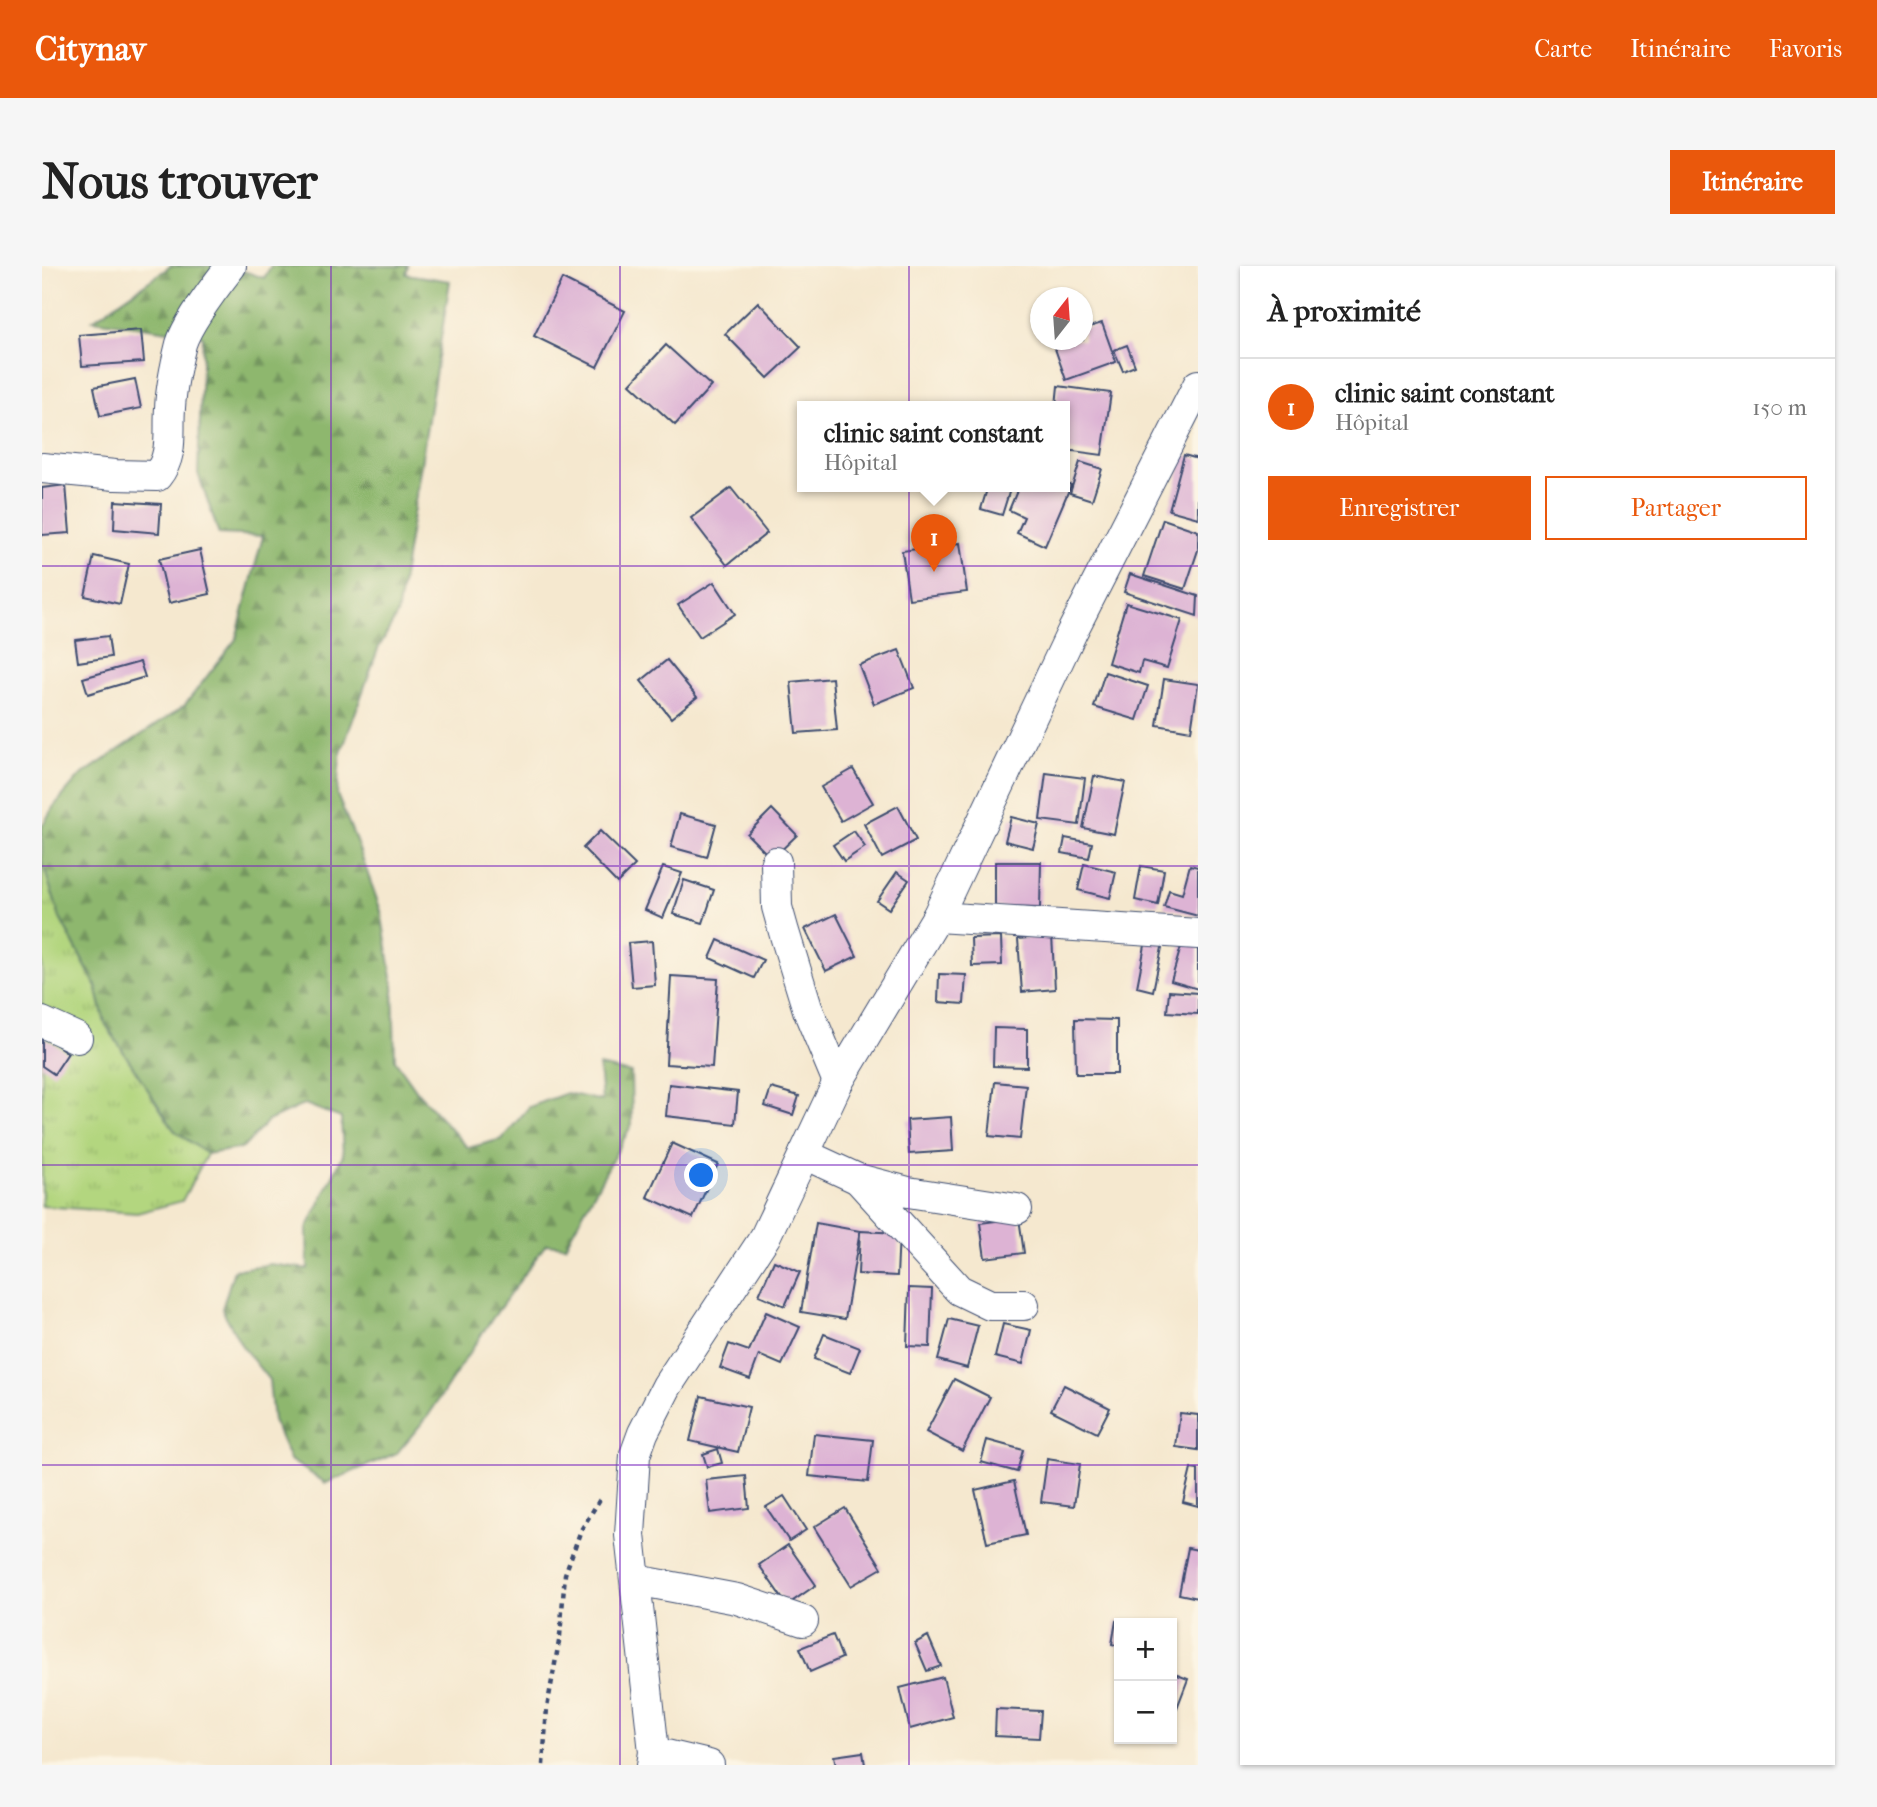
<!DOCTYPE html>
<html lang="fr">
<head>
<meta charset="utf-8">
<style>
	:root { --surface:#fff; --page:#f6f6f6; --text:#222; --muted:#767676; --line:#e0e0e0; --accent:#ea580c }
	body { margin:0; font-family:"IM FELL French Canon",serif; background:var(--page); color:var(--text) }
	.controls { position:absolute; right:21px; bottom:21px; display:grid; overflow:hidden; border-radius:0px; box-shadow:0 2px 5px #0004 }
	.controls button { width:63px; height:63px; display:grid; place-items:center; padding:0; border:0; border-bottom:2px solid var(--line); background:var(--surface); color:var(--text); font:35px sans-serif }
	.compass { position:absolute; left:988px; top:21px; width:63px; height:63px; border-radius:50%; background:var(--surface); box-shadow:0 2px 5px #0004; rotate:17deg }
	.you { position:absolute; left:660px; top:910px; width:24px; height:24px; margin:-18px; border:5px solid #fff; border-radius:50%; background:#1a73e8; box-shadow:0 0 0 10px #1a73e833 }
	.badge { display:grid; place-items:center; width:46px; height:46px; border-radius:50%; background:var(--accent); color:#fff; font-size:23px; font-weight:700 }
	.pin { position:absolute; translate:-50% -58px; filter:drop-shadow(0 2px 4px #0008) }
	.pin::after { content:''; position:absolute; top:37px; width:24px; height:21px; background:inherit; clip-path:polygon(0 0,100% 0,50% 100%) }
	.popup { position:absolute; left:755px; top:135px; width:273px; height:91px; box-sizing:border-box; display:grid; place-content:center; border-radius:0px; background:var(--surface); filter:drop-shadow(0 2px 5px #0005); font-size:23px; white-space:nowrap; color:var(--muted) }
	.popup b { font-size:26px; color:var(--text) }
	.popup::after { content:''; position:absolute; left:50%; top:100%; margin-left:-14px; border:14px solid transparent; border-top-color:var(--surface) }
	.list { margin:0; padding:0; list-style:none }
	h2 { display:flex; justify-content:space-between; align-items:center; height:91px; margin:0; padding:0 28px; font-size:30px }
	h2 small { font-size:23px; font-weight:400; color:var(--muted) }
	.list li { display:grid; grid-template-columns:46px 1fr auto; gap:21px; align-items:center; box-sizing:border-box; height:98px; padding:0 28px; border-top:2px solid var(--line) }
	.list b { display:block; font-size:26px; white-space:nowrap }
	.list p { margin:0; font-size:23px; white-space:nowrap; color:var(--muted) }
	.list em { font-size:23px; font-style:normal; color:var(--muted) }
	.actions { display:flex; gap:14px; padding:21px 28px }
	.actions a { flex:1; padding:16px 0; border:2px solid var(--accent); border-radius:0px; text-align:center; font-size:24px; color:var(--accent) }
	.actions .main { background:var(--accent); color:#fff }
	.map { position:relative; flex:none; width:1156px; height:1499px; overflow:hidden; border-radius:0px }
	header { display:flex; align-items:center; gap:42px; box-sizing:border-box; height:98px; padding:0 35px; background:var(--accent); color:#fff }
	header strong { font-size:33px }
	nav { display:flex; gap:38px; margin-inline-start:auto; font-size:24px }
	.intro { display:flex; align-items:center; justify-content:space-between; box-sizing:border-box; height:168px; padding:0 42px }
	h1 { margin:0; font-size:49px }
	.button { padding:18px 32px; border-radius:0px; background:var(--accent); color:#fff; font-size:24px; font-weight:700 }
	main { display:flex; gap:42px; padding:0 42px }
	aside { flex:1; background:var(--surface); border-radius:0px; box-shadow:0 2px 5px #0004 }
	.map>svg:first-child { display:block }
	.grass { fill:url(#grass-tufts); stroke:#67826e; stroke-width:2 }
	.forest { fill:url(#forest-firs); stroke:#547366; stroke-width:2 }
	.building { fill:#ddb3d4 }
	.lines { fill:none; stroke-linecap:round; stroke-linejoin:round }
	.minor-casing { stroke:#3c4b6f; stroke-width:32 }
	.path { stroke:#3c4b6f; stroke-width:4.5; stroke-dasharray:5 5; stroke-linecap:butt }
	.minor { stroke:#fff; stroke-width:30 }
	.grid { fill:none; stroke:#7b2cbf; stroke-width:2; stroke-opacity:0.55 }
</style>
</head>
<body>
<header>
<strong>Citynav</strong>
<nav><a>Carte</a><a>Itinéraire</a><a>Favoris</a></nav>
</header>
<div class="intro"><h1>Nous trouver</h1><a class="button">Itinéraire</a></div>
<main>
<div class="map">
<svg width="1156" height="1499" viewBox="0 0 1156 1499">
	<defs>
		<pattern id="grass-tufts" width="24" height="20" patternUnits="userSpaceOnUse" patternTransform="scale(1.75)"><rect width="24" height="20" fill="#b3d67f"/><path d="M3 7l-1-3M5 7V3M7 7l1-3M15 17l-1-3M17 17v-4M19 17l1-3" fill="none" stroke="#99b870"/></pattern>
		<pattern id="forest-firs" width="22" height="20" patternUnits="userSpaceOnUse" patternTransform="scale(1.75)"><rect width="22" height="20" fill="#8eb76e"/><path d="M5 1l3.5 6h-7zM16 11l3.5 6h-7z" fill="#73955e"/></pattern>
	</defs>
	<rect width="100%" height="100%" fill="#fcf5e5"/>
	<filter id="ink" filterUnits="userSpaceOnUse"><feTurbulence type="fractalNoise" baseFrequency=".0143" numOctaves="2"/><feDisplacementMap in="SourceGraphic" scale="14" xChannelSelector="R" yChannelSelector="G"/><feConvolveMatrix kernelMatrix="1 2 1 2 8 2 1 2 1" color-interpolation-filters="sRGB"/></filter>
	<filter id="wash" filterUnits="userSpaceOnUse"><feTurbulence type="fractalNoise" baseFrequency=".00686" numOctaves="4" result="noise"/><feDisplacementMap in="SourceGraphic" scale="28" xChannelSelector="R" yChannelSelector="G"/><feGaussianBlur stdDeviation="1.57" result="paint"/><feColorMatrix in="noise" values="0 0 0 0 0 0 0 0 0 0 0 0 0 0 0 0 0 1.4 0 .05"/><feComposite in="paint" operator="in"/></filter>
	<g filter="url(#wash)">
		<rect width="100%" height="100%" fill="#f5e8cf"/>
		<polygon class="grass" points="0,595 18,652 54,720 63,757 132,864 165,888 140,935 95,947 0,940"/>
		<polygon class="forest" points="129,0 187,0 222,12 229,0 366,0 364,8 408,15 355,349 336,383 298,490 295,529 313,572 339,645 351,717 353,794 377,828 426,882 460,873 487,841 525,827 560,835 557,800 589,807 590,858 523,980 504,978 445,1060 386,1150 355,1187 284,1217 248,1194 231,1155 227,1114 200,1080 180,1043 192,1004 228,998 266,1003 265,963 301,889 299,852 263,838 226,855 201,882 165,888 132,864 63,757 54,720 18,652 0,595 0,560 12,540 38,510 142,440 194,373 221,270 177,268 156,207 161,70 51,54"/>
		<g id="blocks">
			<g class="building">
				<polygon points="520,13 583,45 555,101 492,70"/>
				<polygon points="716,36 759,81 726,112 683,68"/>
				<polygon points="1060,57 1074,96 1024,114 1010,74 1041,74 1041,63"/>
				<polygon points="99,64 102,96 40,100 37,69"/>
				<polygon points="624,79 669,120 633,159 588,118"/>
				<polygon points="1085,79 1093,100 1081,105 1072,84"/>
				<polygon points="93,113 99,142 58,150 52,121"/>
				<polygon points="1016,120 1069,127 1060,189 1023,184 1023,140 1014,140"/>
				<polygon points="1142,189 1156,193 1156,252 1127,244"/>
				<polygon points="1038,196 1060,203 1050,234 1028,227"/>
				<polygon points="1023,216 1029,219 1003,280 975,267 982,251 967,244 977,220 1023,220"/>
				<polygon points="24,219 28,267 0,269 0,222"/>
				<polygon points="946,220 969,220 960,249 939,243"/>
				<polygon points="689,222 725,267 685,299 649,252"/>
				<polygon points="73,235 119,238 117,267 72,263"/>
				<polygon points="1121,253 1156,265 1156,284 1143,323 1102,310"/>
				<polygon points="918,277 925,326 867,333 860,285"/>
				<polygon points="158,284 168,328 127,337 117,293"/>
				<polygon points="52,290 87,298 78,338 43,330"/>
				<polygon points="1088,308 1156,330 1155,350 1082,326"/>
				<polygon points="672,316 693,348 658,371 636,339"/>
				<polygon points="1084,337 1140,354 1125,402 1100,395 1097,407 1066,397"/>
				<polygon points="66,370 69,391 36,396 33,374"/>
				<polygon points="857,384 872,422 832,438 817,399"/>
				<polygon points="625,394 655,431 629,452 599,415"/>
				<polygon points="98,396 103,411 46,428 41,412"/>
				<polygon points="1063,406 1106,420 1095,454 1052,441"/>
				<polygon points="790,412 795,464 754,467 749,416"/>
				<polygon points="1122,413 1156,418 1149,465 1115,459"/>
				<polygon points="811,503 831,537 799,555 779,521"/>
				<polygon points="1004,507 1043,512 1037,559 998,554"/>
				<polygon points="1052,510 1083,516 1072,568 1041,562"/>
				<polygon points="856,540 874,574 840,592 822,558"/>
				<polygon points="730,543 755,569 730,593 705,568"/>
				<polygon points="638,548 674,558 665,591 629,581"/>
				<polygon points="969,551 997,558 991,582 963,575"/>
				<polygon points="558,565 593,599 575,617 541,582"/>
				<polygon points="812,565 823,581 802,595 791,579"/>
				<polygon points="1023,572 1050,577 1047,592 1020,587"/>
				<polygon points="953,596 999,596 998,642 953,641"/>
				<polygon points="1042,598 1074,606 1068,632 1036,624"/>
				<polygon points="1148,599 1156,601 1156,650 1122,641 1127,624 1140,628"/>
				<polygon points="1099,600 1122,604 1116,639 1093,634"/>
				<polygon points="621,601 640,607 621,652 603,644"/>
				<polygon points="855,606 867,614 847,643 835,635"/>
				<polygon points="642,614 672,624 661,657 631,648"/>
				<polygon points="794,648 815,690 784,705 763,663"/>
				<polygon points="1105,669 1122,672 1111,725 1095,721"/>
				<polygon points="1010,670 1013,723 980,726 976,673"/>
				<polygon points="959,671 960,699 930,700 929,672"/>
				<polygon points="676,674 721,694 712,712 668,692"/>
				<polygon points="1141,674 1156,678 1156,723 1129,715"/>
				<polygon points="610,675 613,719 590,721 586,677"/>
				<polygon points="897,708 924,709 922,738 896,736"/>
				<polygon points="629,710 676,713 670,801 624,798"/>
				<polygon points="1127,725 1156,727 1156,748 1125,746"/>
				<polygon points="1033,753 1075,754 1075,808 1034,808"/>
				<polygon points="952,762 985,763 985,801 951,800"/>
				<polygon points="0,769 26,787 12,808 0,800"/>
				<polygon points="953,816 984,819 978,873 947,870"/>
				<polygon points="627,818 696,826 693,858 624,850"/>
				<polygon points="729,822 757,830 751,849 723,840"/>
				<polygon points="909,851 911,885 867,888 865,854"/>
				<polygon points="630,877 676,898 651,952 605,931"/>
				<polygon points="977,952 982,987 943,992 938,957"/>
				<polygon points="774,957 818,965 803,1053 759,1046"/>
				<polygon points="818,965 857,967 855,1010 816,1008"/>
				<polygon points="732,995 758,1006 743,1040 717,1029"/>
				<polygon points="867,1022 890,1023 888,1081 865,1080"/>
				<polygon points="724,1046 758,1061 740,1099 717,1089 708,1113 678,1102 687,1078 707,1085"/>
				<polygon points="907,1053 936,1060 925,1102 896,1094"/>
				<polygon points="961,1058 989,1064 981,1098 953,1091"/>
				<polygon points="782,1068 818,1082 808,1107 772,1093"/>
				<polygon points="912,1113 948,1131 920,1185 884,1166"/>
				<polygon points="1022,1119 1068,1142 1055,1167 1009,1144"/>
				<polygon points="659,1130 707,1141 696,1186 648,1175"/>
				<polygon points="1138,1147 1156,1149 1156,1184 1134,1181"/>
				<polygon points="772,1168 831,1174 826,1216 767,1210"/>
				<polygon points="945,1174 981,1184 975,1206 939,1196"/>
				<polygon points="676,1183 680,1197 665,1201 661,1188"/>
				<polygon points="1005,1193 1038,1198 1032,1240 999,1236"/>
				<polygon points="1149,1203 1156,1204 1156,1240 1141,1236"/>
				<polygon points="704,1210 707,1242 668,1247 664,1214"/>
				<polygon points="972,1215 984,1269 945,1277 933,1224"/>
				<polygon points="742,1230 764,1264 747,1275 724,1241"/>
				<polygon points="803,1242 840,1302 809,1320 772,1261"/>
				<polygon points="746,1279 774,1319 745,1339 717,1299"/>
				<polygon points="1146,1282 1156,1284 1156,1332 1137,1328"/>
				<polygon points="1074,1355 1077,1356 1077,1380 1070,1378"/>
				<polygon points="791,1369 800,1392 768,1406 758,1382"/>
				<polygon points="886,1370 899,1400 885,1405 873,1377"/>
				<polygon points="1130,1407 1146,1413 1130,1455"/>
				<polygon points="901,1411 911,1451 868,1463 858,1422"/>
				<polygon points="954,1443 999,1445 997,1472 953,1470"/>
				<polygon points="821,1486 823,1499 794,1499 792,1490"/>
			</g>
		</g>
	</g>
	<g filter="url(#ink)">
		<use href="#blocks" fill-opacity="0" stroke="#3c4b6f" stroke-width="2"/>
		<g class="lines">
			<g class="minor-casing">
				<g id="minor">
					<path d="M 0,202 L 73,209 L 115,210 C 132,189 126,167 128,142 C 129,122 134,98 139,78 C 145,58 175,18 189,0"/>
					<polyline points="734,596 735,641 742,666 766,744 796,816"/>
					<polyline points="895,651 1156,668"/>
					<polyline points="0,756 35,772"/>
					<polyline points="762,888 816,913 866,926 975,943"/>
					<polyline points="816,913 917,1024 948,1039 982,1039"/>
					<polyline points="594,1314 695,1333 761,1355"/>
					<polyline points="612,1486 667,1499"/>
					<polyline points="610,1499 612,1486 588,1269 593,1189 601,1167 625,1120 723,971 796,816 895,651 1030,366 1156,119"/>
				</g>
			</g>
			<polyline class="path" points="501,1499 505,1442 518,1370 523,1308 539,1264 560,1230"/>
			<use href="#minor" class="minor"/>
		</g>
	</g>
	<path class="grid" d="M 289,0 L 289,1499M 578,0 L 578,1499M 867,0 L 867,1499M 0,300 L 1156,300M 0,600 L 1156,600M 0,899 L 1156,899M 0,1199 L 1156,1199"/>
</svg>
<div class="controls">
<button>+</button>
<button>−</button>
</div>
<svg class="compass" viewBox="-18 -18 36 36"><path d="M0-13l5 13h-10z" fill="#e53935"/><path d="M0 13l5-13h-10z" fill="#767676"/></svg>
<div class="you"></div>
<div class="pin badge" style="left:892px;top:306px">1</div>
<div class="popup"><b>clinic saint constant</b>Hôpital</div>
</div>
<aside>
<h2>À proximité<small></small></h2>
<ul class="list">
<li><span class="badge">1</span><div><b>clinic saint constant</b><p>Hôpital</p></div><em>150 m</em></li>
</ul>
<div class="actions"><a class="main">Enregistrer</a><a>Partager</a></div>
</aside>
</main>
</body>
</html>
